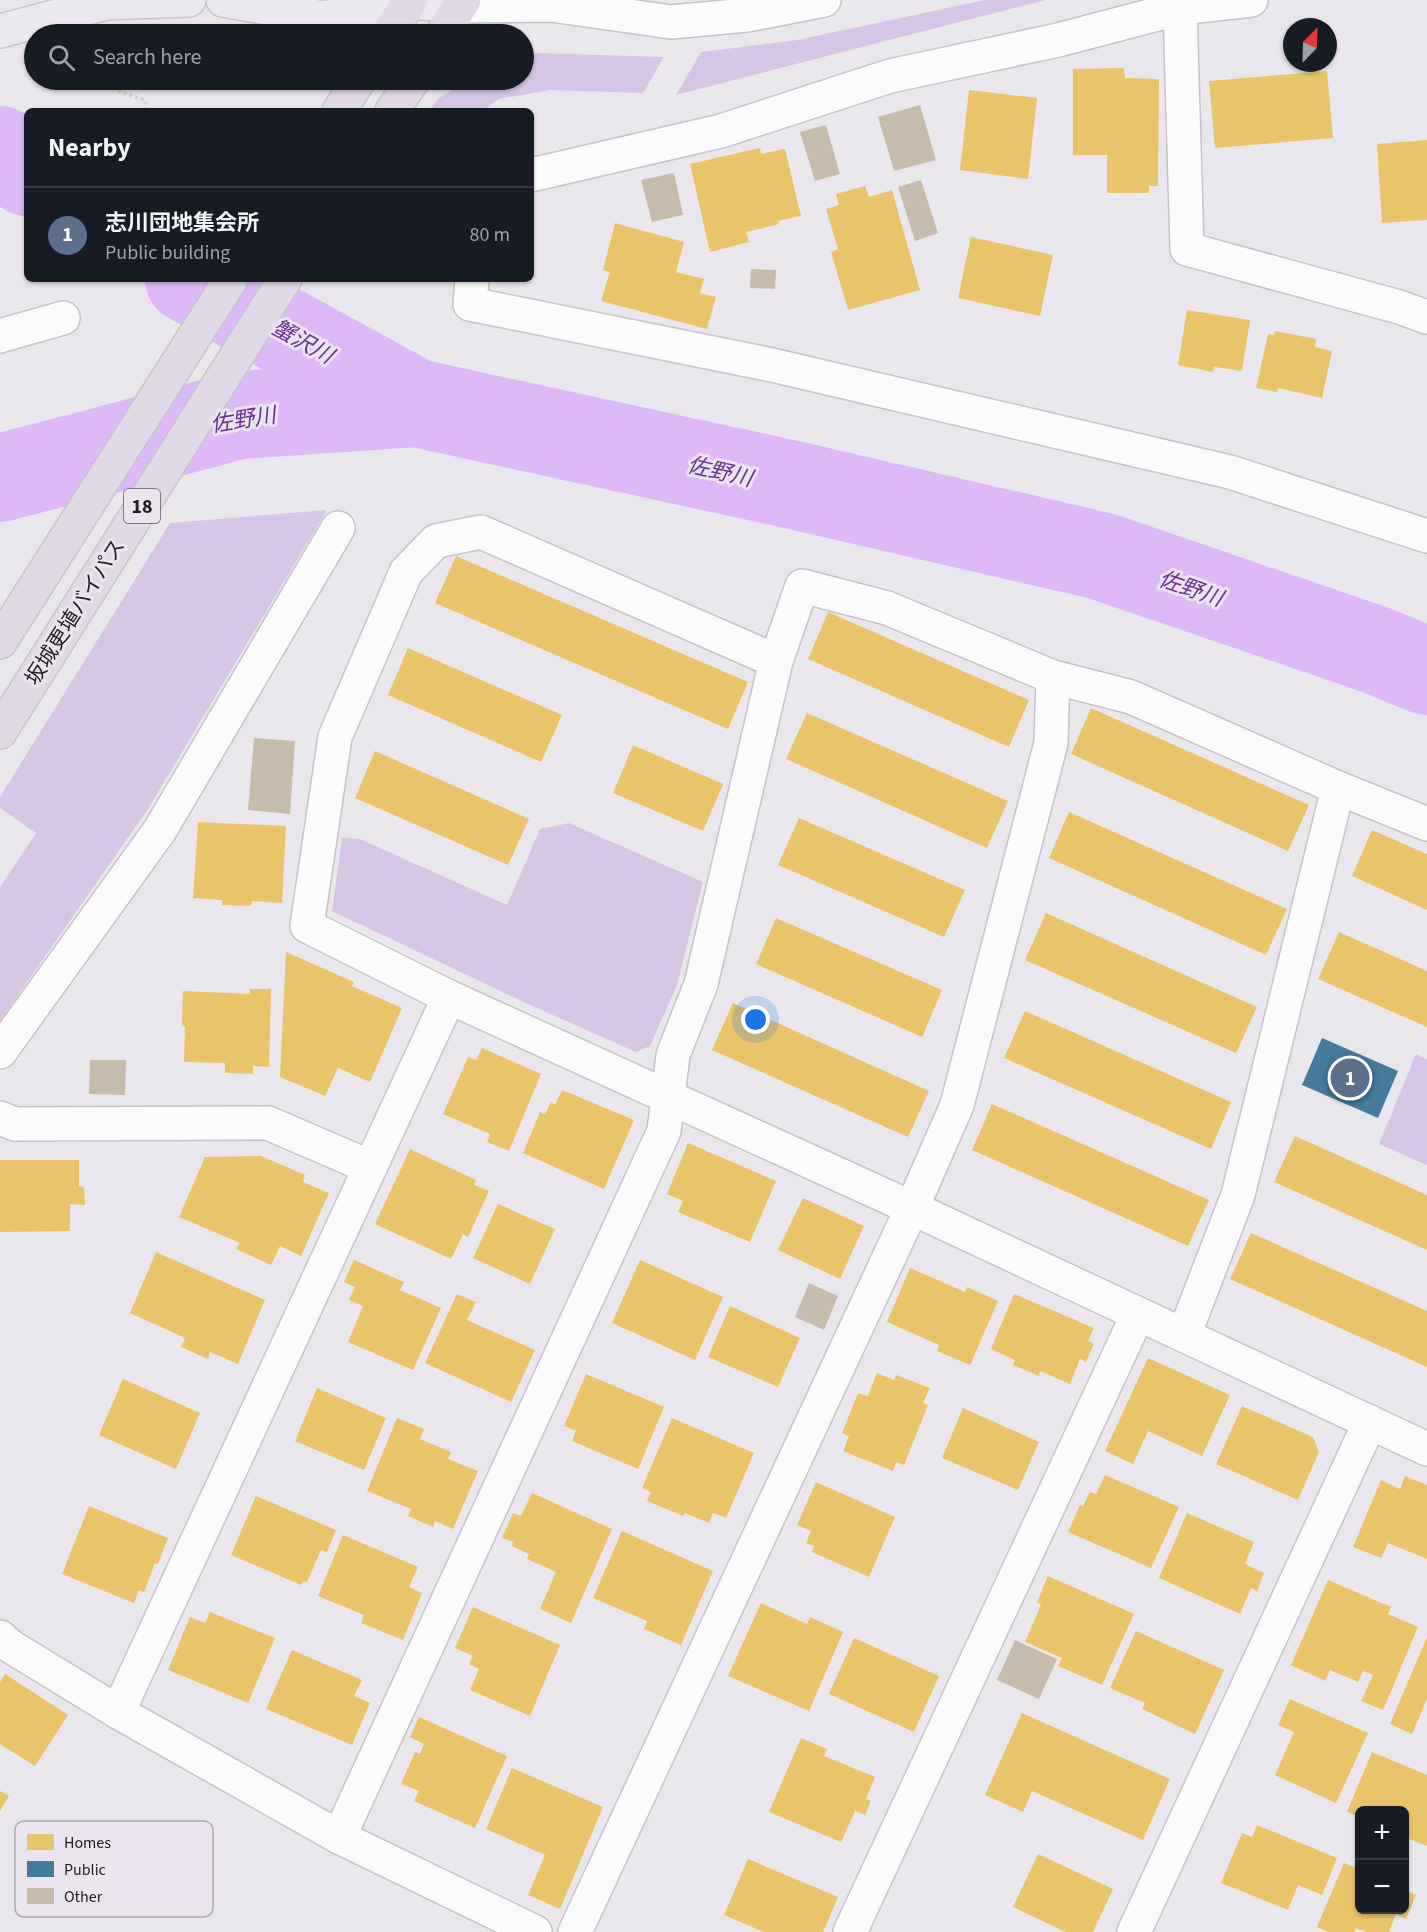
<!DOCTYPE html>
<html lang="en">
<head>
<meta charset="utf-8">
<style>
	:root { --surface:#171b24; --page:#20242c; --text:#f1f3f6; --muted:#9ea1a6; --line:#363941; --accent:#db2777 }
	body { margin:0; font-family:"Source Sans 3","Noto Sans JP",sans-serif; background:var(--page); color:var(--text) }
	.controls { position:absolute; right:18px; bottom:18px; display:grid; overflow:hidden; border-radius:9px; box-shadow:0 2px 4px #0004 }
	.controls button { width:54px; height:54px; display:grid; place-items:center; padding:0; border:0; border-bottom:2px solid var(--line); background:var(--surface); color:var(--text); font:30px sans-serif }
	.compass { position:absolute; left:1283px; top:18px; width:54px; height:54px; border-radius:50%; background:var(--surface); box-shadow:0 2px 4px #0004; rotate:23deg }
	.you { position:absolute; left:756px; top:1020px; width:21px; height:21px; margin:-15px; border:4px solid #fff; border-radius:50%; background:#1a73e8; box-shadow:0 0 0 9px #1a73e833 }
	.badge { display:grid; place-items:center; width:39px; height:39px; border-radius:50%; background:var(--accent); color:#fff; font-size:20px; font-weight:700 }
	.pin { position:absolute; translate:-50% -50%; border:3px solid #fff; box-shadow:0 2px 6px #0006 }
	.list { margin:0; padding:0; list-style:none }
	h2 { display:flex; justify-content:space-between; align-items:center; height:78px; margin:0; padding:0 24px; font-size:26px }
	h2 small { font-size:20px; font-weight:400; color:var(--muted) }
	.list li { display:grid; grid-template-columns:39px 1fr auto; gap:18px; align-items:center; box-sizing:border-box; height:96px; padding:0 24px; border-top:2px solid var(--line) }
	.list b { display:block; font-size:22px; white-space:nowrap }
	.list p { margin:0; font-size:20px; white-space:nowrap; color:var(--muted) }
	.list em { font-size:20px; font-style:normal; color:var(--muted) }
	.icon { flex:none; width:33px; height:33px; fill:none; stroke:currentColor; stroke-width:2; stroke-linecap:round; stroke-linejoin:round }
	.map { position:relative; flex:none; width:1427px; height:1932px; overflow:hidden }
	.search { position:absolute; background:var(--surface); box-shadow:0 2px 4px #0004; left:24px; top:24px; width:510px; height:66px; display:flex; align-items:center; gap:15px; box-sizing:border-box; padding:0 21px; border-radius:33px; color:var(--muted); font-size:22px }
	.panel { position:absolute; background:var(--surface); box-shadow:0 2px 4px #0004; left:24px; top:108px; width:510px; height:174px; border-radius:9px }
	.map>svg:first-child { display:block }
	.green { fill:#d7c5e6 }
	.homes { fill:#e9c46a }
	.public { fill:#457b9d }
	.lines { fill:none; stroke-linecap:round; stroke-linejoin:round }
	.river { stroke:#ddbaf7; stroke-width:88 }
	.building { fill:#c7bbab }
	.minor-casing { stroke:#c5c3c7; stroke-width:36 }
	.major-casing { stroke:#c7c5c7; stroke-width:36 }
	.highway-casing { stroke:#c7c5c7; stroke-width:36 }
	.path { stroke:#d2d2d2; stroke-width:4; stroke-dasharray:3 3; stroke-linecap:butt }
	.minor { stroke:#fcfbfc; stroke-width:33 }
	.major { stroke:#ece8ef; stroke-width:33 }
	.highway { stroke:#e1dae6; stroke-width:33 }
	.labels { text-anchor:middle; stroke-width:6; stroke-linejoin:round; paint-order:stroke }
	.shield { fill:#eae4ef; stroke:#5d5960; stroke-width:1.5 }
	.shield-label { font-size:20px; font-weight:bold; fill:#211e22 }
	.street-label { font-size:21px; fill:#211e22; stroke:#eae4ef }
	.water-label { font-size:22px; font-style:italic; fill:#6c3092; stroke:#eae4ef }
	.key { fill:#eae4ef; stroke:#aea9b2; stroke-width:1.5 }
	.key-label { font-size:16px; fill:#211e22 }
</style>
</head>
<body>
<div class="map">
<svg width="1427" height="1932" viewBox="0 0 1427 1932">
	<rect width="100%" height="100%" fill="#eae7ec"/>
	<g class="green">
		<polygon points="985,0 1045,0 676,95 701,52 797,40"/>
		<polygon points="537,53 664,57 643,93 550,90 499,99 482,111 428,111 439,98 468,80 524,80 524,57"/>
		<polygon points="327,510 148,809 0,1021 0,887 36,833 0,808 0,797 170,523"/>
		<polygon points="569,823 703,882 677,985 650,1046 636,1052 530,1005 332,911 342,838 360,839 507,905 540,829"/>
		<polygon points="1416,1054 1427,1059 1427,1165 1379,1144"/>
	</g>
	<g class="homes">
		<polygon points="1124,68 1125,78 1159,79 1158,186 1149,186 1149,193 1107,193 1107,155 1073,155 1073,69"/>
		<polygon points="1327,71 1333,138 1215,148 1209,81"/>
		<polygon points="969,90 1037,98 1028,179 960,170"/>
		<polygon points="1427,140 1427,220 1382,223 1377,144"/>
		<polygon points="760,148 761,154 785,149 801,216 778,221 779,224 746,232 749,242 710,252 690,164"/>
		<polygon points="865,186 869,197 892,190 920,290 848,310 831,252 838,249 826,209 839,205 836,194"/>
		<polygon points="615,223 684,242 676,272 704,279 700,293 716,297 707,329 601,301 610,272 603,270"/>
		<polygon points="971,237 1053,255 1040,316 958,298"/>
		<polygon points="1187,310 1250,320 1242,371 1214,367 1213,372 1178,365"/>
		<polygon points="1275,331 1316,339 1315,347 1332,351 1322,398 1278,388 1277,392 1256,388 1268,334 1274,335"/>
		<polygon points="456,556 748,682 728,729 435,603"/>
		<polygon points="828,612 1029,700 1009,747 808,659"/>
		<polygon points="408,648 562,715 541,762 388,695"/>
		<polygon points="1091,708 1309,805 1288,851 1071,754"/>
		<polygon points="807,713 1008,801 987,848 786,759"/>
		<polygon points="633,745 723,784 703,831 613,793"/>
		<polygon points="375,751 529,819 508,865 355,798"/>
		<polygon points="1069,812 1287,909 1266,955 1049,858"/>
		<polygon points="799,818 965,890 944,937 778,865"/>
		<polygon points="198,822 286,826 282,903 252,901 251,906 222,905 222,900 193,898"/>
		<polygon points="1372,830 1427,854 1427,910 1352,876"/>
		<polygon points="1046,913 1257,1007 1236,1053 1025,960"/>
		<polygon points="776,918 942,990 922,1037 756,964"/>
		<polygon points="1339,932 1427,971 1427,1027 1318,979"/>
		<polygon points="286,952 354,982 352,986 402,1008 370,1082 338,1068 325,1096 280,1077"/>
		<polygon points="250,989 271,989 269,1067 253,1066 253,1074 225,1073 225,1063 184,1062 185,1026 182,1026 183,991 250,994"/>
		<polygon points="733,1003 929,1091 908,1137 712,1050"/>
		<polygon points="1025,1011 1231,1102 1211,1149 1004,1058"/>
		<polygon points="482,1048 541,1074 509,1151 487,1142 490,1134 443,1114 468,1057 476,1060"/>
		<polygon points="562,1090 634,1120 604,1189 523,1153 540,1112 545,1114 551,1102 555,1105"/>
		<polygon points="992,1104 1209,1200 1188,1246 972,1150"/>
		<polygon points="1295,1136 1427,1195 1427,1250 1274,1182"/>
		<polygon points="688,1143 776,1181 750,1242 678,1212 683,1201 667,1194"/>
		<polygon points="410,1149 476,1180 474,1185 489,1191 468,1237 463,1234 451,1259 375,1224"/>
		<polygon points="261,1156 305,1175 303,1182 329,1193 301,1256 280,1246 271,1265 236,1249 240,1243 179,1217 205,1157"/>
		<polygon points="0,1160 79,1160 79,1186 84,1187 85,1205 70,1204 70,1231 0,1232"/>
		<polygon points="803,1198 864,1226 840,1279 778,1250"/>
		<polygon points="498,1204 555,1229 530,1284 473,1258"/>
		<polygon points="1251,1233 1427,1311 1427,1367 1230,1279"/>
		<polygon points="156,1252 265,1300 238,1364 210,1352 208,1359 181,1347 185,1338 130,1313"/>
		<polygon points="354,1260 404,1282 400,1290 441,1308 413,1370 348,1342 363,1306 349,1300 355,1287 344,1282"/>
		<polygon points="640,1260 723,1297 695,1360 612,1323"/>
		<polygon points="910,1268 965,1292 967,1287 998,1301 970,1365 937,1351 939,1345 887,1322"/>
		<polygon points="457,1294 476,1302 467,1320 535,1350 511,1402 425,1363"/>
		<polygon points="1014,1294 1094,1328 1088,1341 1094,1344 1086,1362 1080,1359 1070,1384 1040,1371 1039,1376 1013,1365 1015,1360 991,1349"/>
		<polygon points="730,1306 800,1338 778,1387 708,1357"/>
		<polygon points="1148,1358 1230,1395 1202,1456 1148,1431 1133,1464 1105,1451"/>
		<polygon points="877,1373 894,1380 896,1375 930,1388 923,1403 928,1405 904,1465 896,1462 893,1471 843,1451 849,1436 842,1433 858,1393 868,1396"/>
		<polygon points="586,1374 664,1407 638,1469 572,1441 576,1431 564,1426"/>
		<polygon points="123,1379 200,1413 176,1469 99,1435"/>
		<polygon points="317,1388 386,1418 364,1470 295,1441"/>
		<polygon points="1242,1406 1313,1437 1319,1452 1298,1500 1216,1464"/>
		<polygon points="963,1408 1039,1442 1018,1490 942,1458"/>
		<polygon points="397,1418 424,1429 420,1439 451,1452 448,1459 478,1471 453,1529 435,1521 433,1527 408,1516 411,1509 367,1491"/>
		<polygon points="672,1418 754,1453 726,1518 713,1513 709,1523 685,1513 683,1516 647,1501 651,1492 642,1488"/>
		<polygon points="1105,1475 1179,1507 1151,1568 1068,1532 1080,1505 1083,1506 1090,1492 1096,1494"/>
		<polygon points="1405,1476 1427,1485 1427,1559 1388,1543 1381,1558 1353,1547 1381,1480 1400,1489"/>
		<polygon points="816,1482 895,1517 869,1577 812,1552 814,1546 806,1543 811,1531 797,1525"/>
		<polygon points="532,1493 612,1529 571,1623 540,1609 556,1572 527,1559 529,1554 512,1546 513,1542 502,1538 513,1513 521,1516"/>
		<polygon points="256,1496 336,1530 327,1552 321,1550 307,1582 303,1581 301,1585 231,1555"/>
		<polygon points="89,1506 168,1538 158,1564 155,1563 144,1592 139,1590 134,1603 62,1574"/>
		<polygon points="1187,1513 1254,1542 1245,1564 1264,1573 1257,1591 1251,1588 1240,1614 1159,1578"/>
		<polygon points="622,1531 713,1571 681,1645 644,1629 647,1621 593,1598"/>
		<polygon points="343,1535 418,1567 409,1587 422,1593 403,1640 361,1623 364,1615 318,1596"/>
		<polygon points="1048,1576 1134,1614 1102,1685 1058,1666 1062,1658 1025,1642 1041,1605 1037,1602"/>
		<polygon points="1328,1580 1391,1607 1388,1614 1418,1627 1383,1710 1361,1701 1373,1675 1363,1671 1358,1682 1330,1670 1325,1681 1291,1665"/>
		<polygon points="761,1603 807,1624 810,1617 843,1632 809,1711 728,1676"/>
		<polygon points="473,1607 560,1645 530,1716 470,1690 479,1669 469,1664 473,1656 455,1648"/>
		<polygon points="210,1612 275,1638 248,1703 168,1670 190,1617 205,1623"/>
		<polygon points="1136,1631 1224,1670 1195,1734 1142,1709 1145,1703 1110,1688"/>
		<polygon points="1427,1637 1427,1699 1412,1734 1390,1724"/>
		<polygon points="854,1638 939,1676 914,1732 829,1694"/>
		<polygon points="292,1650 362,1680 354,1696 370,1703 352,1745 266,1709"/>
		<polygon points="5,1674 68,1715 35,1766 0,1744 0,1682"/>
		<polygon points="1290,1699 1368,1733 1336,1803 1275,1775 1294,1732 1278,1725"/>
		<polygon points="1022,1713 1170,1779 1143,1840 1032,1791 1023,1812 985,1795"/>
		<polygon points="419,1717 507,1756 475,1828 414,1801 419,1791 401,1784 415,1752 420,1754 424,1744 410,1737"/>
		<polygon points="801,1738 827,1749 824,1756 875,1777 866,1799 871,1801 865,1815 855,1811 841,1842 769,1812"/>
		<polygon points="1372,1752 1427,1775 1427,1846 1404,1837 1404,1810 1360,1810 1360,1817 1347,1812"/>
		<polygon points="512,1768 603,1807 560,1909 528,1895 545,1855 486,1829"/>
		<polygon points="0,1791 9,1796 0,1811"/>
		<polygon points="1257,1825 1337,1858 1322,1895 1298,1885 1288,1910 1221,1883 1242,1833 1252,1837"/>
		<polygon points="1038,1854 1113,1889 1093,1932 1066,1932 1013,1907"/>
		<polygon points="748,1859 838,1897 823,1932 764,1932 724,1915"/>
		<polygon points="1344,1863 1360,1870 1360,1910 1404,1910 1404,1889 1416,1895 1406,1919 1396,1914 1389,1932 1367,1932 1356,1928 1354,1932 1329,1932 1317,1927"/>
	</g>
	<polygon class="public" points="1322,1038 1398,1071 1378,1118 1302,1085"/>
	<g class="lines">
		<g class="river">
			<polyline points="0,150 27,172"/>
			<polyline points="189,279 416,403"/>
			<polyline points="0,478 240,415 416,403 789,484 1101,556 1373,649 1427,671"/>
		</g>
	</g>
	<g class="building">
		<polygon points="920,105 936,160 894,171 878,117"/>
		<polygon points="826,125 840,174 815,181 800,132"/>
		<polygon points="674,173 683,215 652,222 641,180"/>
		<polygon points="921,180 938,233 915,241 898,187"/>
		<polygon points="751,269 776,270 775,289 750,288"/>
		<polygon points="254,738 295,741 290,814 248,810"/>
		<polygon points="90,1060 126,1060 125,1095 89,1094"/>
		<polygon points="809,1283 838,1296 824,1330 795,1317"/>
		<polygon points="1015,1640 1057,1659 1039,1699 997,1680"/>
	</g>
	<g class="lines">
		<g class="minor-casing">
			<g id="minor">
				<polyline points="460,6 551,5 671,22 747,15 824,0"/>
				<polyline points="1180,8 1187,249 1399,307 1427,317"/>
				<polyline points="531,175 721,131 890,76 1058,40 1180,8 1251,0"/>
				<polyline points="472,279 470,304 772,365 1230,472 1427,536"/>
				<polyline points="0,336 63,318"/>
				<polyline points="1427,824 1338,788 1131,697 1053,677 887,608 802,586 776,661 481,532 436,541 406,572 335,737 307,926 449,997 912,1208 1427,1449"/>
				<polyline points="0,1052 160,830 338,528"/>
				<polyline points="0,1118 15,1124 268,1123 370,1167"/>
				<polyline points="1184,1335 1238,1195 1338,788"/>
				<polyline points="0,1637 10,1646 118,1712 339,1837 535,1932"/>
				<polyline points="118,1712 449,997"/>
				<polyline points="339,1837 664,1131 673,1055 701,984 776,661"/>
				<polyline points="575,1932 912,1208 957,1105 1051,743 1053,677"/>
				<polyline points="850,1932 1138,1314"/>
				<polyline points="1134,1932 1370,1422"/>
			</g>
		</g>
		<g class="major-casing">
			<g id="major">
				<polyline points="223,0 323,18 409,2 460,6"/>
				<polyline points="0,31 106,3 189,0"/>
			</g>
		</g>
		<g class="highway-casing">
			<g id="highway">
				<polyline points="388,34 411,0"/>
				<polyline points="442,34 464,0"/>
				<polyline points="339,111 359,80"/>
				<polyline points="392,111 413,80"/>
				<polyline points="0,642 231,279"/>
				<polyline points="0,732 285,279"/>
			</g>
		</g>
		<polyline class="path" points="90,80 106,87 145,100 147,111"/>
		<use href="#minor" class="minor"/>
		<use href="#major" class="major"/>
		<use href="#highway" class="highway"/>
	</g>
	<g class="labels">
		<rect class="shield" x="124" y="489" width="36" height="34" rx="4.5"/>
		<g class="shield-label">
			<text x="142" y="513">18</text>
		</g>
		<g class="street-label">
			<text transform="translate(75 612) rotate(-58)" y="7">坂城更埴バイパス</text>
		</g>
		<g class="water-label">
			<text transform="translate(303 341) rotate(29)" y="8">蟹沢川</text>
			<text transform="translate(243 419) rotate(-9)" y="8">佐野川</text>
			<text transform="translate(720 471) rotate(13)" y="8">佐野川</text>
			<text transform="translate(1191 588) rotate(19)" y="8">佐野川</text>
		</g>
	</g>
	<rect x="15" y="1821" width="198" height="96" rx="9" class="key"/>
	<rect x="27" y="1834" width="27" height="16" fill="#e9c46a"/>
	<rect x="27" y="1861" width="27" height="16" fill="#457b9d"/>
	<rect x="27" y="1888" width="27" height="16" fill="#c7bbab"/>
	<g class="key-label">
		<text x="64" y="1848">Homes</text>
		<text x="64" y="1875">Public</text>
		<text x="64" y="1902">Other</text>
	</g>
</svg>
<div class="controls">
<button>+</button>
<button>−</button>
</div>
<svg class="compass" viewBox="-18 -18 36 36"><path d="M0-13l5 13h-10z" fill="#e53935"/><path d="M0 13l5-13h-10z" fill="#9ea1a6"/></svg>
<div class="you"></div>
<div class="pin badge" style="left:1350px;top:1078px;background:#5c6f8a">1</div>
<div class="search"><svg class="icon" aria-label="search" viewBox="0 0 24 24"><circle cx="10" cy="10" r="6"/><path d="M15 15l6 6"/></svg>Search here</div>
<section class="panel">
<h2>Nearby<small></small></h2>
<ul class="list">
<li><span class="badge" style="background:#5c6f8a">1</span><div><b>志川団地集会所</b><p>Public building</p></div><em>80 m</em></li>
</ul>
</section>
</div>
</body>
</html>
